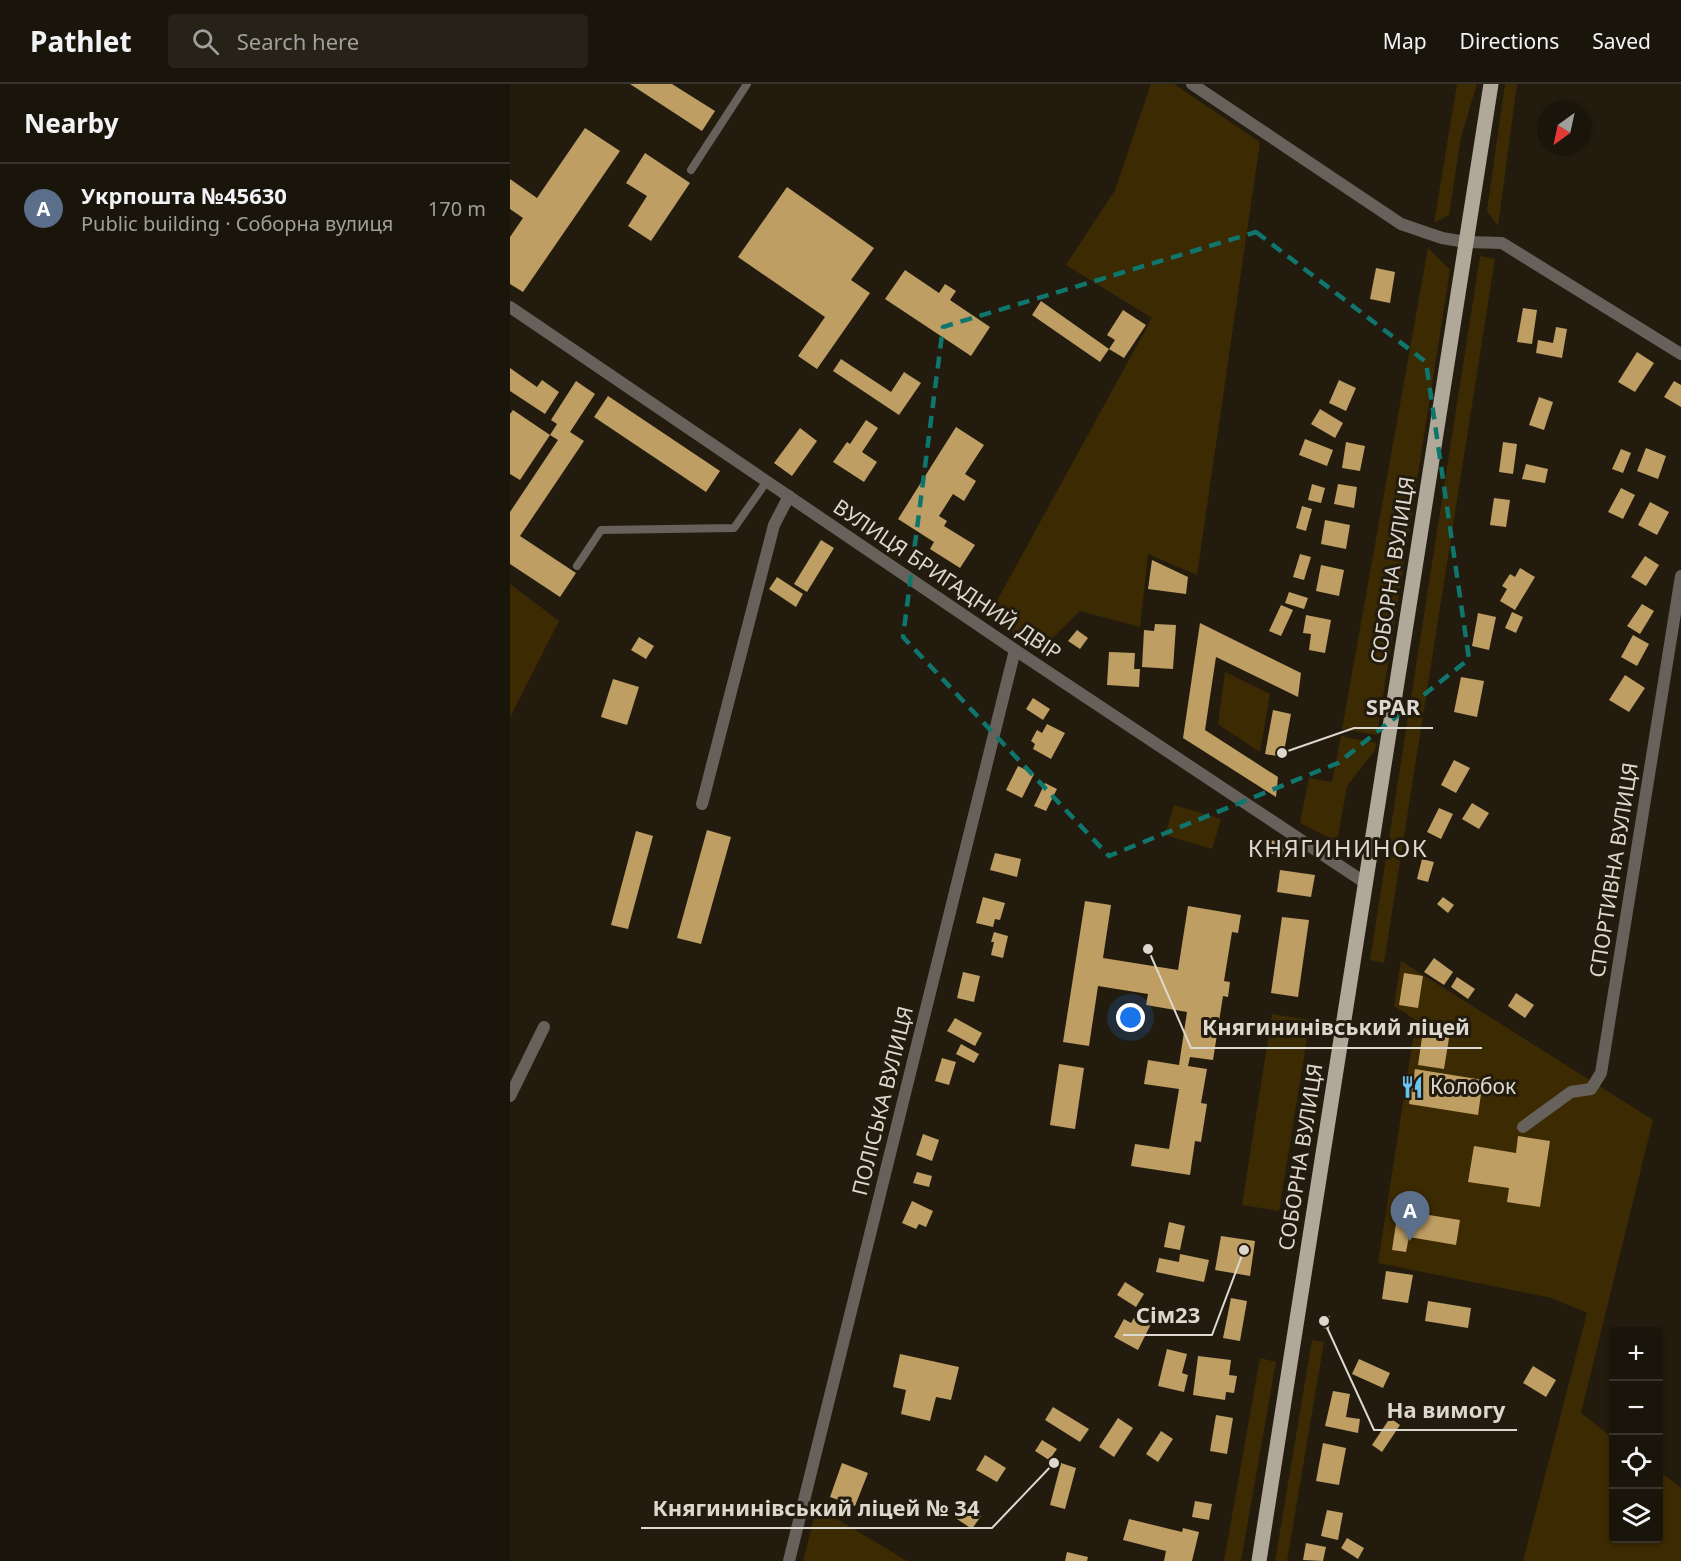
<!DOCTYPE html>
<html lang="en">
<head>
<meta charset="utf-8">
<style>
	:root { --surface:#1a150a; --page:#272218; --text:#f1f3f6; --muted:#9f9f9c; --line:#38342b; --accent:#0b8043 }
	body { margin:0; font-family:"Noto Sans",sans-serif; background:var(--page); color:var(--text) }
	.controls { position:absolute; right:18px; bottom:18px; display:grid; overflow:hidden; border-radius:6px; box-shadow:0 2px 4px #0004 }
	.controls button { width:54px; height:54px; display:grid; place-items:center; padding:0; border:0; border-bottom:2px solid var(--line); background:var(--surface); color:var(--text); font:30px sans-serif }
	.compass { position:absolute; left:1027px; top:18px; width:54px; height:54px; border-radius:50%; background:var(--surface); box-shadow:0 2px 4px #0004; rotate:213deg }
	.you { position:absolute; left:621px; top:934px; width:21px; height:21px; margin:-15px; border:4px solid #fff; border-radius:50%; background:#1a73e8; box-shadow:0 0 0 9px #1a73e833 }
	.badge { display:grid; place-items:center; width:39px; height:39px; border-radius:50%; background:var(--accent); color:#fff; font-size:20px; font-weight:700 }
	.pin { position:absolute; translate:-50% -50px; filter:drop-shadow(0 2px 3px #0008) }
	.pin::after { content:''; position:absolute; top:32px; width:21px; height:18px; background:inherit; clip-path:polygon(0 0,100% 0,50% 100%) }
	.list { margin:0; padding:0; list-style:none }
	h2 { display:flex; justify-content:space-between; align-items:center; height:78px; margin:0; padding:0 24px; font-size:26px }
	h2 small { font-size:20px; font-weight:400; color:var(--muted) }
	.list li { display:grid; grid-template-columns:39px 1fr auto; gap:18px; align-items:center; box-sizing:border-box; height:90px; padding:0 24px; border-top:2px solid var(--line) }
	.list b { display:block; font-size:22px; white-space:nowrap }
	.list p { margin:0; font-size:20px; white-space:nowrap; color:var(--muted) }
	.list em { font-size:20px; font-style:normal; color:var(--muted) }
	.icon { flex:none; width:33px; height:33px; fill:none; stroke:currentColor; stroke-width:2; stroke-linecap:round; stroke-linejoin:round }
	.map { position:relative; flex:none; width:1171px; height:1477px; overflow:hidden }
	header { display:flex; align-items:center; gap:36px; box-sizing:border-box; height:84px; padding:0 30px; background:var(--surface); border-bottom:2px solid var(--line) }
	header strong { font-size:28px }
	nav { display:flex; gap:33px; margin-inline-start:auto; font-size:21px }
	.search { width:420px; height:54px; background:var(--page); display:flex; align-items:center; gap:15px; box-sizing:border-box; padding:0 21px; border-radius:6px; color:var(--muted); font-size:22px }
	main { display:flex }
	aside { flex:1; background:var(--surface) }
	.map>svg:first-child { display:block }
	.green { fill:#3c2a02 }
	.building { fill:#be9e63 }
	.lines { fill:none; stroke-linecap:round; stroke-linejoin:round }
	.lane { stroke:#66625b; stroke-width:8 }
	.street { stroke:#66625b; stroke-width:12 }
	.primary { stroke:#b0a899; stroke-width:15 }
	.marked { fill:none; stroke:#0f766e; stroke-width:4.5; stroke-dasharray:12 8; stroke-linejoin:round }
	.labels { text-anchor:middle; stroke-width:6; stroke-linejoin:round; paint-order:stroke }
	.street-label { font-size:21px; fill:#ddd8cf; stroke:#231c0e }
	.poi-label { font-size:21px; fill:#ddd8cf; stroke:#231c0e; text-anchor:start }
	.quarter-label { font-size:24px; letter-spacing:1.5px; fill:#ddd8cf; stroke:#231c0e }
	.leader { fill:none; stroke:#ddd8cf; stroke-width:2 }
	.callout-dot { fill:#ddd8cf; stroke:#231c0e; stroke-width:2 }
	.callout-label { font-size:22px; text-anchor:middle; font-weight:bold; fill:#ddd8cf; stroke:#231c0e; stroke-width:6; stroke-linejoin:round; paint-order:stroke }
</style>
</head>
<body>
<header>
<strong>Pathlet</strong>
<div class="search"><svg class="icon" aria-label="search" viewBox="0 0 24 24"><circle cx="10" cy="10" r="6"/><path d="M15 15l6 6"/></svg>Search here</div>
<nav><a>Map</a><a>Directions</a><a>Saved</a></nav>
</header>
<main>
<aside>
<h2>Nearby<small></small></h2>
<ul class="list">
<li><span class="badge" style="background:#5c6f8a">A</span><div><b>Укрпошта №45630</b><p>Public building · Соборна вулиця</p></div><em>170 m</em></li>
</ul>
</aside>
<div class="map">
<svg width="1171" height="1477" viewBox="0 0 1171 1477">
	<rect width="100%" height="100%" fill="#231c0e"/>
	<g class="green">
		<polygon points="641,0 664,0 750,58 687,491 638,470 630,543 570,527 529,567 478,533 642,234 556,181 605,106"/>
		<polygon points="947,0 967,0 951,53 939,131 924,139"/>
		<polygon points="995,0 1007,0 988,142 977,127"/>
		<polygon points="918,164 940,186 867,651 832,645"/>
		<polygon points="970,172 985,175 874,879 860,876"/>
		<polygon points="0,500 49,537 0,633"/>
		<polygon points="715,588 760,610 750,668 708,640"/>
		<polygon points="831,652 866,659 865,666 837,702 827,758 790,739 799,694 822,698"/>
		<polygon points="664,721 711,735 702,765 655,751"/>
		<polygon points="891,877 1143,1036 1071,1329 1103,1354 1104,1454 1148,1454 1149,1387 1171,1404 1171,1477 1013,1477 1077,1229 1042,1214 868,1179 906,936 884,922"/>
		<polygon points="762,930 800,936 769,1127 732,1121"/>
		<polygon points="802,1256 814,1258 777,1477 765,1477"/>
		<polygon points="750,1274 766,1278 731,1477 714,1477"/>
		<polygon points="307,1423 397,1477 293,1477"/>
	</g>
	<g class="building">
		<polygon points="120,0 162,0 205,27 192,47"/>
		<polygon points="75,44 110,67 13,208 0,200 0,153 13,134 0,125 0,95 27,114"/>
		<polygon points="135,69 180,99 141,157 118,142 137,112 116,99"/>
		<polygon points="277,103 364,164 341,196 360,209 307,285 288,272 315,233 228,173"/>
		<polygon points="866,184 885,188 880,219 860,215"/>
		<polygon points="395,186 429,209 435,200 446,207 440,216 480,243 461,272 375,215"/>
		<polygon points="531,217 599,265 605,256 597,251 613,226 636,241 614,274 599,265 590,278 522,231"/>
		<polygon points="1013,224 1027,226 1022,260 1007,258"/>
		<polygon points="1046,243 1057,245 1052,274 1026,269 1028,256 1043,259"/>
		<polygon points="1127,268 1144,279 1125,308 1108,298"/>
		<polygon points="331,275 381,308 394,288 411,299 389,331 323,287"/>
		<polygon points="0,284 27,303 32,296 49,308 35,330 0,307"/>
		<polygon points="829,296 846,304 836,327 819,319"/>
		<polygon points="66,297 85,310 60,348 74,357 10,452 66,489 50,513 0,480 0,428 48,356 40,351 10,396 0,390 0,330 3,326 40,351 47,340 41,336"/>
		<polygon points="1164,297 1171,301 1171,323 1154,313"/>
		<polygon points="98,312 210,387 196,408 84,333"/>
		<polygon points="1029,313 1043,318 1034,346 1019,341"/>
		<polygon points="810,325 833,339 825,354 801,340"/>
		<polygon points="356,336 368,344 352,368 367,378 354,398 323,378 337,358 340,360"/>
		<polygon points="446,343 474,361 455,390 466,397 454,417 443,410 429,432 437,437 434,442 465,461 450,484 420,465 424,458 388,435"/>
		<polygon points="290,344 307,357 282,392 264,379"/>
		<polygon points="795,355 823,366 817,382 789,371"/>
		<polygon points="836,358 855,362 850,387 832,384"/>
		<polygon points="993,358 1007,360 1003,390 989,388"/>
		<polygon points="1136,364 1156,372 1148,395 1127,387"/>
		<polygon points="1111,365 1121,369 1113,389 1102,385"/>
		<polygon points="1016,380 1038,385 1035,399 1012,395"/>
		<polygon points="802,400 815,404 811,419 798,416"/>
		<polygon points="828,400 847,403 844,424 824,420"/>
		<polygon points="1111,404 1125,411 1113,435 1098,428"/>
		<polygon points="984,414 1000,416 996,443 980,441"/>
		<polygon points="1140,418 1159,428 1147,451 1128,441"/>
		<polygon points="792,422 802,425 796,447 786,444"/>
		<polygon points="815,436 840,441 836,465 811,460"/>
		<polygon points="311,456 324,464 297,508 284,500"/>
		<polygon points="790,470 801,473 794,496 783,493"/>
		<polygon points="1135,472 1149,481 1136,502 1121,493"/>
		<polygon points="642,476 678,493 676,510 638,505"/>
		<polygon points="811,481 834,486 829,512 806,507"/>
		<polygon points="1010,484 1025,493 1005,526 990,517 997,505 992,502 1000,490 1005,493"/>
		<polygon points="267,493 293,510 286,523 259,505"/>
		<polygon points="779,508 798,514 794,525 775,519"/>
		<polygon points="1132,520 1144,527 1130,550 1117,542"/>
		<polygon points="771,521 783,526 771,552 759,547"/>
		<polygon points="1002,528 1013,533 1006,549 995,544"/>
		<polygon points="968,529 986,533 979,566 962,562"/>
		<polygon points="796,531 821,536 815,569 799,566 801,550 793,549"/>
		<polygon points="690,539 791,589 788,613 706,573 695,646 768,693 766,713 673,654"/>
		<polygon points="645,540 666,541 663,585 632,583 634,546 644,547"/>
		<polygon points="567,546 578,554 570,565 558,557"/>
		<polygon points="1123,551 1139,560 1127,582 1111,573"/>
		<polygon points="129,553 144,562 136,575 121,566"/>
		<polygon points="599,568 625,569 624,585 630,585 629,603 597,601"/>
		<polygon points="1115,591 1135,604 1119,628 1099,616"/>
		<polygon points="951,593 974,597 967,633 944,628"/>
		<polygon points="103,595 129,603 117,641 91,633"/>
		<polygon points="523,614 540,625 533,636 516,625"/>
		<polygon points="763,626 781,630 773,673 755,670"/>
		<polygon points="537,640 555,649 541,675 523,665 525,660 521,657 527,646 532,649"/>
		<polygon points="944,676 960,684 946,709 931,701"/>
		<polygon points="508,682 524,690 512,714 496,706"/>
		<polygon points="535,699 547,705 536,727 524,722"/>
		<polygon points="962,719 979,729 969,745 952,735"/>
		<polygon points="929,724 943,730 931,755 917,748"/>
		<polygon points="197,746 221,753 191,860 167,854"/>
		<polygon points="126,747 143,752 118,845 101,841"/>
		<polygon points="759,756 766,757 763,770 756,769"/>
		<polygon points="768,758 775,760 772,773 765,771"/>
		<polygon points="485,769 511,775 507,793 480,786"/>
		<polygon points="912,775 924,778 918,798 907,795"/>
		<polygon points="770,786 805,791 801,813 767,808"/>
		<polygon points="473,813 495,819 490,836 485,835 483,843 466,839"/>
		<polygon points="933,813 944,821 938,829 927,820"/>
		<polygon points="575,817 601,821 593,874 668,886 678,822 731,831 728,849 722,848 714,897 720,898 718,913 713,912 703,976 680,973 678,982 697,985 691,1019 697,1020 691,1058 685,1057 680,1091 621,1082 625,1060 659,1065 669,1005 634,1000 638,976 669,981 677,928 636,921 638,910 588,902 579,962 553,958"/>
		<polygon points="772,833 799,836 788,913 761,909"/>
		<polygon points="484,848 498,852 493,874 481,871 484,858 481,858"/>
		<polygon points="924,874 943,888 934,901 914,888"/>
		<polygon points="453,888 470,892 464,918 447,914"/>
		<polygon points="894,889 913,892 908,924 889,921"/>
		<polygon points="947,893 965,905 958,915 941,903"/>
		<polygon points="1006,909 1024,921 1015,934 998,922"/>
		<polygon points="445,934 472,949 465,962 437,947"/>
		<polygon points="914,940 922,941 922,945 940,948 934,985 908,981"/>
		<polygon points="451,960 469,970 464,979 446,970"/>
		<polygon points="432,974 446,978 439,1001 425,997"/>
		<polygon points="549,980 574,984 565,1045 540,1041"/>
		<polygon points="905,985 973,996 968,1031 899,1020"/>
		<polygon points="413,1050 429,1056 422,1077 406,1071"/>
		<polygon points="1008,1052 1040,1057 1030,1123 997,1118 999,1104 958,1098 964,1062 1006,1069"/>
		<polygon points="407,1088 422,1092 419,1103 403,1099"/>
		<polygon points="402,1117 423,1127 416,1143 409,1140 406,1145 392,1139"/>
		<polygon points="888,1126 950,1136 946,1161 899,1153 896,1168 882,1166"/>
		<polygon points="659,1138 675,1142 670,1166 654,1163"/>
		<polygon points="711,1152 745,1157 740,1192 705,1186"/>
		<polygon points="670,1170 699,1176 694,1198 646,1188 649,1174 669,1178"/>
		<polygon points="876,1187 903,1191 898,1219 872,1215"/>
		<polygon points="615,1198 634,1210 626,1223 607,1211"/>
		<polygon points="721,1214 737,1217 730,1257 713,1254"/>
		<polygon points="918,1217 961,1224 958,1244 915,1237"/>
		<polygon points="814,1231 820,1232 819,1245 813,1244"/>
		<polygon points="625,1232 641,1240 628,1266 604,1253 614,1235 621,1239"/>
		<polygon points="657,1265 677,1270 672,1289 678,1291 674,1308 648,1302"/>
		<polygon points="390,1270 449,1283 441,1316 426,1313 420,1337 391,1330 396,1306 383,1303"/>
		<polygon points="688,1272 721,1276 719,1291 727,1292 724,1309 716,1308 715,1316 683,1311"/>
		<polygon points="849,1275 880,1289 873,1304 842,1290"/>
		<polygon points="1023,1282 1046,1296 1036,1313 1013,1299"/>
		<polygon points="823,1307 840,1310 836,1333 850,1335 848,1349 815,1342"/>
		<polygon points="543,1323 579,1345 570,1358 535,1336"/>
		<polygon points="706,1331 723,1334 717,1370 700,1367"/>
		<polygon points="608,1334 623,1344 604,1373 589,1363"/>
		<polygon points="880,1334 890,1341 872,1368 862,1361"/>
		<polygon points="651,1347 663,1355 648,1378 636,1370"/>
		<polygon points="532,1356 547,1365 539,1376 525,1367"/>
		<polygon points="813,1359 836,1364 829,1401 806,1397"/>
		<polygon points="475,1371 496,1384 487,1398 466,1386"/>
		<polygon points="332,1379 358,1389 345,1422 320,1413"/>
		<polygon points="551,1379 566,1384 555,1425 540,1421"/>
		<polygon points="685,1417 702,1420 699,1436 682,1433"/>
		<polygon points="452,1420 471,1432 462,1445 444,1433"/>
		<polygon points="817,1426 833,1429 828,1456 811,1452"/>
		<polygon points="619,1435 672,1448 673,1444 689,1448 682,1477 654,1477 656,1467 613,1456"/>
		<polygon points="837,1454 854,1464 848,1475 831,1464"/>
		<polygon points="796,1459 816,1463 813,1477 793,1476"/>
		<polygon points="557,1468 578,1473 577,1477 555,1477"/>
	</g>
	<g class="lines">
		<g class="lane">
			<polyline points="181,86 237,0"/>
			<polyline points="67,482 91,446 224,444 257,397"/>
		</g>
		<g class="street">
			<polyline points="682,0 891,140 932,154 956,158 992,159 1171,270"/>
			<polyline points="0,223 505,566 854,798"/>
			<polyline points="192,720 264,441 279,412"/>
			<polyline points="0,1012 34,943"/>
			<polyline points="1013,1043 1061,1008 1081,1005 1091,989 1171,492"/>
			<polyline points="279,1477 505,566"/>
		</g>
		<polyline class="primary" points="749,1477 981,0"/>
	</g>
	<path class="marked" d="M 746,148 L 916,278 L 959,575 L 828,679 L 599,772 L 393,553 L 433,243 Z"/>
	<defs>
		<g id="restaurant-bare" transform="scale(1.8)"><path d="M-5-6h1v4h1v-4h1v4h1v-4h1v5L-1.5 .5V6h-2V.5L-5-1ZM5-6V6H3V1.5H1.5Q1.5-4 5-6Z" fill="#69c4f1" stroke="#231c0e" stroke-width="2.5" paint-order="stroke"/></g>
	</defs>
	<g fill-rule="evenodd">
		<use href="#restaurant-bare" x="902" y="1003"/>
	</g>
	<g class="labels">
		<g class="street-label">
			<text transform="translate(883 486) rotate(-81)" y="7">СОБОРНА ВУЛИЦЯ</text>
			<text transform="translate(437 496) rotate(34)" y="7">ВУЛИЦЯ БРИГАДНИЙ ДВІР</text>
			<text transform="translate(1104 786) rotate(-81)" y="7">СПОРТИВНА ВУЛИЦЯ</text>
			<text transform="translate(373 1017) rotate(-76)" y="7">ПОЛІСЬКА ВУЛИЦЯ</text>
			<text transform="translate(791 1073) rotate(-81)" y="7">СОБОРНА ВУЛИЦЯ</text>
		</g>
		<g class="poi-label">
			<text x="920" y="1010">Колобок</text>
		</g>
		<g class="quarter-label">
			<text x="828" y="773">КНЯГИНИНОК</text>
		</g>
	</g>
	<path class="leader" d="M772 669L844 644H923M638 865L681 964H972M734 1166L702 1251H613M814 1237L864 1346H1007M544 1379L482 1444H131"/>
	<g class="callout-dot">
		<circle cx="772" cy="669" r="6"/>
		<circle cx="638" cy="865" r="6"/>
		<circle cx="734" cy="1166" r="6"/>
		<circle cx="814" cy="1237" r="6"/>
		<circle cx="544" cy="1379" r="6"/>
	</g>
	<g class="callout-label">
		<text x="883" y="631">SPAR</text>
		<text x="826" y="951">Княгининівський ліцей</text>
		<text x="658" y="1239">Сім23</text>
		<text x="936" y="1334">На вимогу</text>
		<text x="306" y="1432">Княгининівський ліцей № 34</text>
	</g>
</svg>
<div class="controls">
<button>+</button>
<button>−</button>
<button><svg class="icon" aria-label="locate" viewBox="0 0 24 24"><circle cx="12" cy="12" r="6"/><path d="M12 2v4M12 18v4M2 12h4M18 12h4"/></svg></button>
<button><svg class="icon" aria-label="layers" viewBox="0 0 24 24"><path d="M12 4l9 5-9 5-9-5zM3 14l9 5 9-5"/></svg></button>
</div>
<svg class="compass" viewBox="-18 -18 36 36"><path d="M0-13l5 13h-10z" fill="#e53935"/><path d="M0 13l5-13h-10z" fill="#9f9f9c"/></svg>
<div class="you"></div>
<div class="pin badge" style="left:900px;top:1157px;background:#5c6f8a">A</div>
</div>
</main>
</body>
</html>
